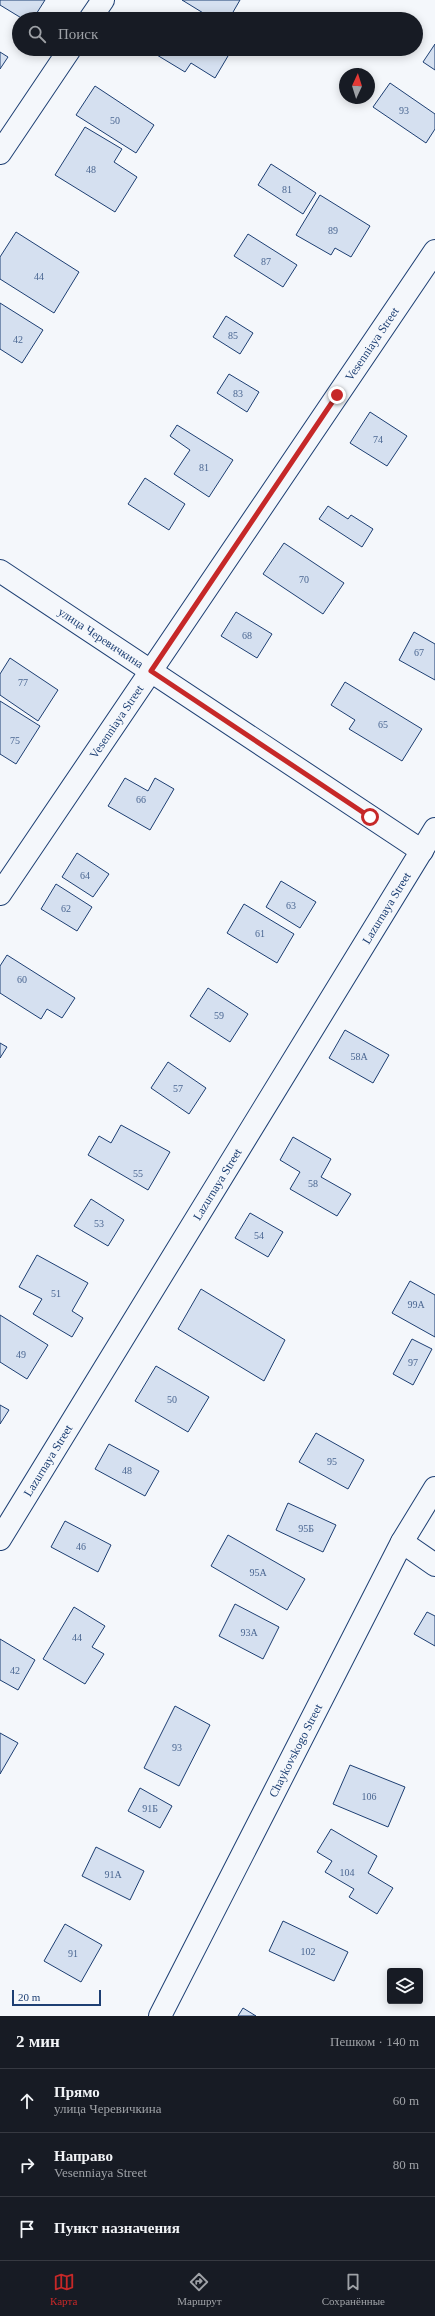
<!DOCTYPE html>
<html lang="ru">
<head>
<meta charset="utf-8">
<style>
	:root { --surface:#171b24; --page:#242831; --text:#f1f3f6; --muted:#9ea1a6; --line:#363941; --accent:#c62828 }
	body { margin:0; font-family:"Times New Roman",serif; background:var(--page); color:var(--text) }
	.controls { position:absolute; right:12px; bottom:12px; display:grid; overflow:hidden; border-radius:4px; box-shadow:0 2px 10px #0003 }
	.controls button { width:36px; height:36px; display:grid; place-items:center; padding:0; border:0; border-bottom:1px solid var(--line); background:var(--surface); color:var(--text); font:20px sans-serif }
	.compass { position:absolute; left:339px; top:68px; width:36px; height:36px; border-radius:50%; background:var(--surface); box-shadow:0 2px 10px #0003; rotate:4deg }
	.scale { position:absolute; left:12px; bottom:10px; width:89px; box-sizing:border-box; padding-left:4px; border:2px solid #1d3f73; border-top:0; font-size:11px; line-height:14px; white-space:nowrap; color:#1d3f73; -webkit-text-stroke:3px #f4f7fb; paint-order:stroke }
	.stop { position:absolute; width:12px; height:12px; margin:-9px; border:3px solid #c62828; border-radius:50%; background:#fff }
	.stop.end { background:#c62828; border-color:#fff; box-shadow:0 1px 4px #0008 }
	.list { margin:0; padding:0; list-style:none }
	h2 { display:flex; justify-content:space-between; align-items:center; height:52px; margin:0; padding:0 16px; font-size:17px }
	h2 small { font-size:13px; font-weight:400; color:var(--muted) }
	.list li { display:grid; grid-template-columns:26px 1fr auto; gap:12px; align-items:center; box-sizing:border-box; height:64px; padding:0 16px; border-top:1px solid var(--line) }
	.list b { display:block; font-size:15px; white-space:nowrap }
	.list p { margin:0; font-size:13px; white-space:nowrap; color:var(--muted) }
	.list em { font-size:13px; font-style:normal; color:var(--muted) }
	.icon { flex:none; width:22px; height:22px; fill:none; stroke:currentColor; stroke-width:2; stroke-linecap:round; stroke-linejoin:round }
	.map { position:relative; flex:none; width:435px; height:2016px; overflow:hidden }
	.search { position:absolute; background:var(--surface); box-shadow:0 2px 10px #0003; left:12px; right:12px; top:12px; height:44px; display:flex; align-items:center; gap:10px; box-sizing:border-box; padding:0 14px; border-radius:22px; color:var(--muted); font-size:15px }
	.sheet { height:244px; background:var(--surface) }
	nav { display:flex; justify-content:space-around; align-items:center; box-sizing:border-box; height:56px; border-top:1px solid var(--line); background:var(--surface); font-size:11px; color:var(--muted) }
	nav a { display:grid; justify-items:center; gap:2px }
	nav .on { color:var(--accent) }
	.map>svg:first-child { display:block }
	.building { fill:#d5e0f0; stroke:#1d3f73 }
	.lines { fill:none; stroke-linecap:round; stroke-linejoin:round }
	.minor-casing { stroke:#1d3f73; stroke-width:24 }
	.secondary-casing { stroke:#1d3f73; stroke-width:24 }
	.minor { stroke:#f4f7fb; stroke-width:22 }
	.secondary { stroke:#f4f7fb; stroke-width:22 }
	.route { stroke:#c62828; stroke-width:5 }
	.labels { text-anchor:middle; stroke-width:3; stroke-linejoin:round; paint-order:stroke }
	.number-label { font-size:10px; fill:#4b6792 }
	.street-label { font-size:12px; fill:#1d3f73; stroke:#f4f7fb }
</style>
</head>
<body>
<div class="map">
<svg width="435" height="2016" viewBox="0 0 435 2016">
	<rect width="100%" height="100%" fill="#f4f7fb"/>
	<g class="building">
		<polygon points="0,0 45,0 33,19 23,19 0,5"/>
		<polygon points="182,0 240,0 229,19 213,19"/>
		<polygon points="435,44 435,70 423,62"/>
		<polygon points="147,49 217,49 228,56 215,78 191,63 185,72"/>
		<polygon points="0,52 8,57 0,69"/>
		<polygon points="390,83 435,114 435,129 426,143 373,107"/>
		<polygon points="95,86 154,125 136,153 76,115"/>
		<polygon points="85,127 122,149 114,162 137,177 115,212 55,175"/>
		<polygon points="271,164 316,193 303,214 258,185"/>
		<polygon points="320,195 370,226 351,257 335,248 331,255 296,235"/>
		<polygon points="16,232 79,272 54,313 0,279 0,257"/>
		<polygon points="248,234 297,265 283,287 234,256"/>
		<polygon points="0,303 43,330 22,363 0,349"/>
		<polygon points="226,316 253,333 240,354 213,337"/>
		<polygon points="229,374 259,392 247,412 217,393"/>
		<polygon points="370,412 407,436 387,466 350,443"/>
		<polygon points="177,425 233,460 209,497 174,474 190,450 170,436"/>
		<polygon points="145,478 185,504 169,530 128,504"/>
		<polygon points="328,506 348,519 351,515 373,529 362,547 319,519"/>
		<polygon points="284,543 344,583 323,614 263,574"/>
		<polygon points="236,612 272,634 257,658 221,636"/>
		<polygon points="414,632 435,644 435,680 399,660"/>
		<polygon points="10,658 58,690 38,721 0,695 0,674"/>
		<polygon points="345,682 422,729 402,761 349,729 355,720 331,705"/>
		<polygon points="0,701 40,726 16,764 0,754"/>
		<polygon points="125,778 148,791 155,778 174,789 150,830 108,806"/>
		<polygon points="77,853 109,874 93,897 62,877"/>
		<polygon points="281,881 316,902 300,928 266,907"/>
		<polygon points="56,884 92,907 77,931 41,909"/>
		<polygon points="244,904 294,934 277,963 227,933"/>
		<polygon points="7,955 75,998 62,1018 47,1009 41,1019 0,993 0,966"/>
		<polygon points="208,988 248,1014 230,1042 190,1016"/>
		<polygon points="345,1030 389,1055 373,1083 329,1058"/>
		<polygon points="0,1043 7,1047 0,1058"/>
		<polygon points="168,1062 206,1088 189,1114 151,1088"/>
		<polygon points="121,1125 170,1152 148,1190 88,1155 99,1136 111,1143"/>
		<polygon points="293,1137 331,1159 321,1177 351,1194 337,1216 290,1189 300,1172 280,1160"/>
		<polygon points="91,1199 124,1220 108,1246 74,1226"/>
		<polygon points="250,1213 283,1232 268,1257 235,1238"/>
		<polygon points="37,1255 88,1283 72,1311 83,1318 72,1337 33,1314 42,1299 19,1287"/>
		<polygon points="410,1281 435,1295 435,1337 392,1313"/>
		<polygon points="201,1289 285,1340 264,1381 178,1329"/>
		<polygon points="0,1315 48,1345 27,1379 0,1362"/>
		<polygon points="412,1339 432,1349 413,1385 393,1374"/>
		<polygon points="156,1366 209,1397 188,1432 135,1401"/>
		<polygon points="0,1405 9,1410 0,1424"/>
		<polygon points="316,1433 364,1460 348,1489 299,1462"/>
		<polygon points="109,1444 159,1471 145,1496 95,1469"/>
		<polygon points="288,1503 336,1525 323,1552 276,1530"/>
		<polygon points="65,1521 111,1545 98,1572 51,1547"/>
		<polygon points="228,1535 305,1579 287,1610 211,1566"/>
		<polygon points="235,1604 279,1627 263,1659 219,1636"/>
		<polygon points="74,1607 105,1626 92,1647 104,1654 85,1684 43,1659"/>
		<polygon points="427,1612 435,1616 435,1646 414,1634"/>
		<polygon points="0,1639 35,1660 18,1690 0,1680"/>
		<polygon points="175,1706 210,1725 179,1786 144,1768"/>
		<polygon points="0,1733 18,1743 0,1774"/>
		<polygon points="350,1765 405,1787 388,1827 333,1804"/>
		<polygon points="140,1788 172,1806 160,1828 128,1811"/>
		<polygon points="331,1829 377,1856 368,1873 393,1888 377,1914 349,1897 354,1889 325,1872 332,1861 317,1852"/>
		<polygon points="96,1847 144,1871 130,1900 82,1876"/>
		<polygon points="283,1921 348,1952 334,1981 269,1951"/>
		<polygon points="65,1924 102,1945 81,1982 44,1961"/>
		<polygon points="243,2008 256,2016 238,2016"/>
	</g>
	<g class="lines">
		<g class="minor-casing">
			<g id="minor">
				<polyline points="90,19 103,0"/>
				<polyline points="0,153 70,49"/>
				<path id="s1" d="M 0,571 L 422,851"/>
				<path id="s2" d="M 0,894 L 435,251"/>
				<path id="s3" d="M 0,1539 L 435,829"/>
				<polyline points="402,1542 435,1565"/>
			</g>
		</g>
		<g class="secondary-casing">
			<g id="secondary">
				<path id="s4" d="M 160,2016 L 402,1542 L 435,1488"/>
			</g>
		</g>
		<use href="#minor" class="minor"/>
		<use href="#secondary" class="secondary"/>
	</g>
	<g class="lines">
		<polyline class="route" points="337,395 151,671 370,817"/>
	</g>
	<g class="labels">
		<g class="number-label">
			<text x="404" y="114">93</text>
			<text x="115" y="124">50</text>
			<text x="91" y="173">48</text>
			<text x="287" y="193">81</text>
			<text x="333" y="234">89</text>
			<text x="266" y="265">87</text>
			<text x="39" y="280">44</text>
			<text x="233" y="339">85</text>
			<text x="18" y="343">42</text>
			<text x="238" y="397">83</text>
			<text x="378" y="443">74</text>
			<text x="204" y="471">81</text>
			<text x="304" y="583">70</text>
			<text x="247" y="639">68</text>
			<text x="419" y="656">67</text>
			<text x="23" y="686">77</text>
			<text x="383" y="728">65</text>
			<text x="15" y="744">75</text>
			<text x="141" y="803">66</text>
			<text x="85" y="879">64</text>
			<text x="291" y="909">63</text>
			<text x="66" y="912">62</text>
			<text x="260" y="937">61</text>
			<text x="22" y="983">60</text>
			<text x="219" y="1019">59</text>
			<text x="359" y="1060">58А</text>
			<text x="178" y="1092">57</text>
			<text x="138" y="1177">55</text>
			<text x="313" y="1187">58</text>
			<text x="99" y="1227">53</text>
			<text x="259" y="1239">54</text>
			<text x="56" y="1297">51</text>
			<text x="416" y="1308">99А</text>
			<text x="21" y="1358">49</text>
			<text x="413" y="1366">97</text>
			<text x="172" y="1403">50</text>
			<text x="332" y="1465">95</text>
			<text x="127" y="1474">48</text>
			<text x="306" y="1532">95Б</text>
			<text x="81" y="1550">46</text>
			<text x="258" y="1576">95А</text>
			<text x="249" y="1636">93А</text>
			<text x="77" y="1641">44</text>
			<text x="15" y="1674">42</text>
			<text x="177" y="1751">93</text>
			<text x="369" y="1800">106</text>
			<text x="150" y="1812">91Б</text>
			<text x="347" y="1876">104</text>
			<text x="113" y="1878">91А</text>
			<text x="308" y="1955">102</text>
			<text x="73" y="1957">91</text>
		</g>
		<g class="street-label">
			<text dy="4" stroke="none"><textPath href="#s2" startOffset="664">Vesenniaya Street</textPath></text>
			<text dy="4" stroke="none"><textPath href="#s1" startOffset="121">улица Черевичкина</textPath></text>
			<text dy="4" stroke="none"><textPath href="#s2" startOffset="208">Vesenniaya Street</textPath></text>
			<text dy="4" stroke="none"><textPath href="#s3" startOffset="740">Lazurnaya Street</textPath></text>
			<text dy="4" stroke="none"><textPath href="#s3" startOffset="416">Lazurnaya Street</textPath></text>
			<text dy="4" stroke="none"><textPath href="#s3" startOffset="92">Lazurnaya Street</textPath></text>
			<text dy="4" stroke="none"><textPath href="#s4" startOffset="298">Chaykovskogo Street</textPath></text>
		</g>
	</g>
</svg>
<div class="controls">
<button><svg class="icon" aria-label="layers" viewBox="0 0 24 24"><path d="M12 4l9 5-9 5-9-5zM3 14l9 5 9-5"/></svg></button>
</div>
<svg class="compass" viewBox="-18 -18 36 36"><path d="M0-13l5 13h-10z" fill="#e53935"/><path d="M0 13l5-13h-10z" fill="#9ea1a6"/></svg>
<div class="scale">20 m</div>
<div class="stop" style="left:370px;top:817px"></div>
<div class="stop end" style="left:337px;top:395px"></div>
<div class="search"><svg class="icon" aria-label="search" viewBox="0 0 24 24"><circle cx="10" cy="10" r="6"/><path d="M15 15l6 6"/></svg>Поиск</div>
</div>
<section class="sheet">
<h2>2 мин<small>Пешком · 140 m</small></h2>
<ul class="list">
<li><svg class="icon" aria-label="ahead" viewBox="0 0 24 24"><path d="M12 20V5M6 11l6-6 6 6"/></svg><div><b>Прямо</b><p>улица Черевичкина</p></div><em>60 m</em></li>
<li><svg class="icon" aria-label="right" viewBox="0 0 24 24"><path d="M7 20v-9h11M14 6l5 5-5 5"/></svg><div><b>Направо</b><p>Vesenniaya Street</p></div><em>80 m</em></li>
<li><svg class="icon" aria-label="arrive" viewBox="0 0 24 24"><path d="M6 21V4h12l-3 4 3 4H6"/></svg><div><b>Пункт назначения</b></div></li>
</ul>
</section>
<nav>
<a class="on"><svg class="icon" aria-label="map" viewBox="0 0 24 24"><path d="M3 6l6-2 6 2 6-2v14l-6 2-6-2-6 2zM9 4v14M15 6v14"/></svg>Карта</a>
<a><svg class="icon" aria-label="directions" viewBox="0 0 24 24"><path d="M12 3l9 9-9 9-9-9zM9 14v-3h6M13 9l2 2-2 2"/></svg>Маршрут</a>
<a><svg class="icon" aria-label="saved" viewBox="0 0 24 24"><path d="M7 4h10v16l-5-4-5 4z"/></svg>Сохранённые</a>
</nav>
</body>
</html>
